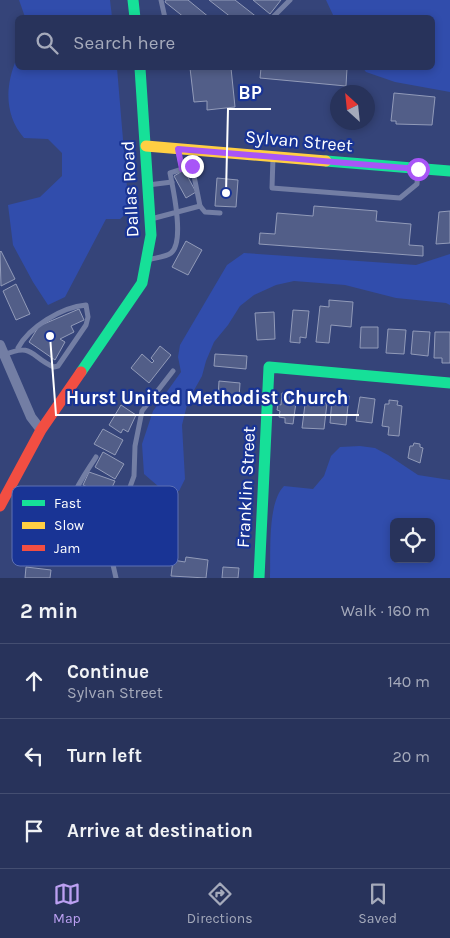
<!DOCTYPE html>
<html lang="en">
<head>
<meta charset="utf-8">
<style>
	:root { --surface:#28335b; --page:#303b61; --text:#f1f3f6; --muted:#a5aabb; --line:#444e71; --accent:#bca0f2 }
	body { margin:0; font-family:Karla,sans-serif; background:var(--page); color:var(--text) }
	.controls { position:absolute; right:15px; bottom:15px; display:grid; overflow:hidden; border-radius:8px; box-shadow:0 2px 8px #0003 }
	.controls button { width:45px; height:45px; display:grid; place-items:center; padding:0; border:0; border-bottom:1px solid var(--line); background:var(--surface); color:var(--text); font:25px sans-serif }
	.compass { position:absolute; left:330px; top:85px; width:45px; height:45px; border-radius:50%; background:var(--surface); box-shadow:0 2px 8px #0003; rotate:333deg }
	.stop { position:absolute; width:15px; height:15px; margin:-11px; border:4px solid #a855f7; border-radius:50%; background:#fff }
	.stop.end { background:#a855f7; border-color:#fff; box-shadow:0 1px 5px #0008 }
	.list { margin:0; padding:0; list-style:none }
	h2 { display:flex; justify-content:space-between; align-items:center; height:65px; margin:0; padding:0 20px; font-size:21px }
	h2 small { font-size:16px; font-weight:400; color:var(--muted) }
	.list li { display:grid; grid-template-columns:32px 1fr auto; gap:15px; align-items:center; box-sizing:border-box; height:75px; padding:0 20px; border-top:1px solid var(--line) }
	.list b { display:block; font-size:19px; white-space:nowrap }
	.list p { margin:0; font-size:16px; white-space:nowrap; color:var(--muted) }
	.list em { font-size:16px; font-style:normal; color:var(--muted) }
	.icon { flex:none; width:28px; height:28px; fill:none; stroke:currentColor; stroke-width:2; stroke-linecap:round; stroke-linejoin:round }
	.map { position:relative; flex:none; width:450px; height:578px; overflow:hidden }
	.search { position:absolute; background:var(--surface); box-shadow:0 2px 8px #0003; left:15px; right:15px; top:15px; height:55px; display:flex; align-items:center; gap:12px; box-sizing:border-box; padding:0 18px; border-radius:8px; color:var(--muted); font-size:19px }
	.sheet { height:290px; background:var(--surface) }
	nav { display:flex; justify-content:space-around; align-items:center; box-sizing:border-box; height:70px; border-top:1px solid var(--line); background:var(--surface); font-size:14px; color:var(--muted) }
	nav a { display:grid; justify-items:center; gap:2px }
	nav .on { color:var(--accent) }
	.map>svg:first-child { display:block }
	.green { fill:#314dac; fill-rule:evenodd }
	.building { fill:#525e88; stroke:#929bb9 }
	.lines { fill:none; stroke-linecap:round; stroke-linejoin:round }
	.lane { stroke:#737ea4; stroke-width:5 }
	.street { stroke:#737ea4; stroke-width:10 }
	.fast { stroke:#16e098; stroke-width:11 }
	.slow { stroke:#ffcf43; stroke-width:11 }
	.jam { stroke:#f24e42; stroke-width:11 }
	.route { stroke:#a855f7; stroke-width:6 }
	.labels { text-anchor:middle; stroke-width:4.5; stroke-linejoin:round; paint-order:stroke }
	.street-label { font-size:18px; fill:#fff; stroke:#193495 }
	.key { fill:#193495; stroke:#5e71b5; stroke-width:1 }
	.key-label { font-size:14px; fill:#fff }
	.leader { fill:none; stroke:#fff; stroke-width:2 }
	.callout-dot { fill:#fff; stroke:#193495; stroke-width:2 }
	.callout-label { font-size:19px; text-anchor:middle; font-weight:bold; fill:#fff; stroke:#193495; stroke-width:4.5; stroke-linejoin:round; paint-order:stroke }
</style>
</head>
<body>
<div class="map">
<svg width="450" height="578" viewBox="0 0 450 578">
	<rect width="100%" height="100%" fill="#354479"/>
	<g class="green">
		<polygon points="19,0 110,0 112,17 25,17"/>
		<polygon points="326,0 450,0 450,92 395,82 366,72 363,68 432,68 432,18 334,17"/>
		<path d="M 17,58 L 18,68 L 117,68 L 129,211 L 120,219 L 106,219 L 65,297 L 48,305 L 33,282 L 13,245 L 8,205 L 40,197 L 62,176 L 62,153 L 48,139 L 24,138 C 4,115 5,85 17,58 Z"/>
		<polygon points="244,253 416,265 450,254 450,305 446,303 396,298 345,285 294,281 276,285 254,295 240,306 228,325 214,342 206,361 202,376 188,401 182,425 185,479 179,491 166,493 144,474 142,444 153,411 181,372 178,357 180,345 227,265"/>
		<path d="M 360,446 L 375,448 L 388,455 L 418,475 L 450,480 L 450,578 L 270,578 C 271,554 267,503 284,486 L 313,489 L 324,476 L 331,456 L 340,447 ZM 394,522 L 431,522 L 431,559 L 394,559 Z"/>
	</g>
	<g class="building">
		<polygon points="166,0 188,0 210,18 185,18 165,2"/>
		<polygon points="209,0 235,0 258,18 232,18"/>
		<polygon points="253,0 281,0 270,14"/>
		<polygon points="190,68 231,68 235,107 207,110 207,101 194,102"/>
		<polygon points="261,68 347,68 346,86 260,78"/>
		<polygon points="394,93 435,97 432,125 396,124 396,121 391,121"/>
		<polygon points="184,170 196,192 186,198 174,176"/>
		<polygon points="217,178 238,180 236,207 215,206"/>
		<polygon points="314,206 377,211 376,221 411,224 409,245 423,246 423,256 259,244 260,233 275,234 277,213 313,216"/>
		<polygon points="450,211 450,243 436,244 439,212"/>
		<polygon points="186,241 202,250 188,275 172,267"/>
		<polygon points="1,251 15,279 1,286 0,252"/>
		<polygon points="16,284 30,314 16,320 3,291"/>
		<polygon points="329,300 353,302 351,327 331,325 329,343 316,342 320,306 329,307"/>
		<polygon points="79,309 84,320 71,326 74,332 60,339 65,342 55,360 29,342 39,326"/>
		<polygon points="293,310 309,311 306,338 300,337 300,343 290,342"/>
		<polygon points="274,312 275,339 257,340 255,313"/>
		<polygon points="361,327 378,327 378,348 360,348"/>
		<polygon points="388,329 406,330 404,354 386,353"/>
		<polygon points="413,331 430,332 428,356 411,354"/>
		<polygon points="435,332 450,332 450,363 442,363 442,358 434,358"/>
		<polygon points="160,346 171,355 149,383 131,368 142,354 152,363 154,361 151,358"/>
		<polygon points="215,354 247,356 246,369 214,366"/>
		<polygon points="219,381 240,383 239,398 218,397"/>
		<polygon points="282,393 297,395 293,424 285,423 285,418 279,417 280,411 277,410 278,404 281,405"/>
		<polygon points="338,395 349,396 346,425 330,423 332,399 338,399"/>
		<polygon points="306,396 321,398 321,403 327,403 324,429 302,428"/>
		<polygon points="360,397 375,399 372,423 356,421"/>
		<polygon points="389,400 398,401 397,405 402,406 399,436 388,435 389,427 382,426 385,404 389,404"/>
		<polygon points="121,405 136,415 128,432 123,429 121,433 109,425"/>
		<polygon points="103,429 123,440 115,455 94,444"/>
		<polygon points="414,443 420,444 420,447 423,448 420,463 408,458 410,446 413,446"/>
		<polygon points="103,452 124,464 115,479 95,467"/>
		<polygon points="89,472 115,481 108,496 83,485"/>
		<polygon points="186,557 208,560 206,578 171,576 173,560 185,562"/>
		<polygon points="26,567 51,570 50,578 25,578"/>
		<polygon points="223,567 239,568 238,578 222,578"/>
	</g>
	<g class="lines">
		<g class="lane">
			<polyline points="161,0 165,18"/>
			<polyline points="272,18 290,0"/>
			<polyline points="178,150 182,169"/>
			<polyline points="273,157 272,188 400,198 417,184 418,170"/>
			<polyline points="148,185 172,182"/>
			<polyline points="200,206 205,212 220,213"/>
			<path d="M 148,260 C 154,258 166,257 171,253 C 185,242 173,188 170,173 L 192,166 L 200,206 L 151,219"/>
			<path d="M 4,355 C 34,342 31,358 54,367 L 58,366 L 86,325 L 88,317 L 86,305 C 62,307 29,327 18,348"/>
			<path d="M 96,457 C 85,475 57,510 74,531 L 111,556"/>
			<polyline points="116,578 111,556 118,520 134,476 135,446 142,411 173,371"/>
		</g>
		<polyline class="street" points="0,345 31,417 41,430"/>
		<g class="fast">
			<polyline points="133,0 135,18"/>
			<polyline points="326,161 450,171"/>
			<polyline points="81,372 142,283 151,235 140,68"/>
			<polyline points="259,578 269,367 450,383"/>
		</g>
		<polyline class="slow" points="146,146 326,161"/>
		<polyline class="jam" points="0,506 41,430 81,372"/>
	</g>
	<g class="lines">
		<polyline class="route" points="192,166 182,169 178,149 418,169"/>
	</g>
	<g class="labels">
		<g class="street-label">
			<text transform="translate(299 141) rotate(5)" y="6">Sylvan Street</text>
			<text transform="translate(130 189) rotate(-93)" y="6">Dallas Road</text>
			<text transform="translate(246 487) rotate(-87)" y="6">Franklin Street</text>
		</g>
	</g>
	<rect x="12" y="486" width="166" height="80" rx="8" class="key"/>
	<rect x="22" y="500" width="23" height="6" fill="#16e098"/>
	<rect x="22" y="522" width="23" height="7" fill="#ffcf43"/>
	<rect x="22" y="545" width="23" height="6" fill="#f24e42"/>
	<g class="key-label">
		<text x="54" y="508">Fast</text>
		<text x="54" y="530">Slow</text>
		<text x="54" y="553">Jam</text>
	</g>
	<path class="leader" d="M226 193L228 109H271M50 336L56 415H359"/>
	<g class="callout-dot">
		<circle cx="226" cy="193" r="5"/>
		<circle cx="50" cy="336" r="5"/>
	</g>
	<g class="callout-label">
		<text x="250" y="99">BP</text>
		<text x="207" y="404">Hurst United Methodist Church</text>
	</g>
</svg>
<div class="controls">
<button><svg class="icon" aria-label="locate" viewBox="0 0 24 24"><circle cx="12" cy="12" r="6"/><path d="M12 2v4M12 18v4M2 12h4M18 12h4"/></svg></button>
</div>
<svg class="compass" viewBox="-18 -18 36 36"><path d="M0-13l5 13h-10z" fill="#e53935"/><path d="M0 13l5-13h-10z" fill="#a5aabb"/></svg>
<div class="stop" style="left:418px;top:169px"></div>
<div class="stop end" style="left:192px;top:166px"></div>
<div class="search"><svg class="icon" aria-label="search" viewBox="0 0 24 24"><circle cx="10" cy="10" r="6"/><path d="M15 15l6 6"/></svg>Search here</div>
</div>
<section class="sheet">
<h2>2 min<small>Walk · 160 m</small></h2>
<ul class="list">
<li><svg class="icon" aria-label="ahead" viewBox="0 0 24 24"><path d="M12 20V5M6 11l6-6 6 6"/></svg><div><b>Continue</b><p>Sylvan Street</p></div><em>140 m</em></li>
<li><svg class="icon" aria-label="left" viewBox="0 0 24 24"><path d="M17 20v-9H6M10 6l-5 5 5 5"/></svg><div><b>Turn left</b></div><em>20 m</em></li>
<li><svg class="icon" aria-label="arrive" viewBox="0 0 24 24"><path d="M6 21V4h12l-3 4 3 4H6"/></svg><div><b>Arrive at destination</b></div></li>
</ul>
</section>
<nav>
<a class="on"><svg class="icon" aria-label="map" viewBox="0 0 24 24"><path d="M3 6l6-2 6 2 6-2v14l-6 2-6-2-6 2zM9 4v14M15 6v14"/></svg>Map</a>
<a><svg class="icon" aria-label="directions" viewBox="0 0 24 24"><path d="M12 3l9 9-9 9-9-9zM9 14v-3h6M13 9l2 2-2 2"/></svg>Directions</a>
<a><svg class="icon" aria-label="saved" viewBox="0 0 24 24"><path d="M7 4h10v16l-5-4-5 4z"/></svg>Saved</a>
</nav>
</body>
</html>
